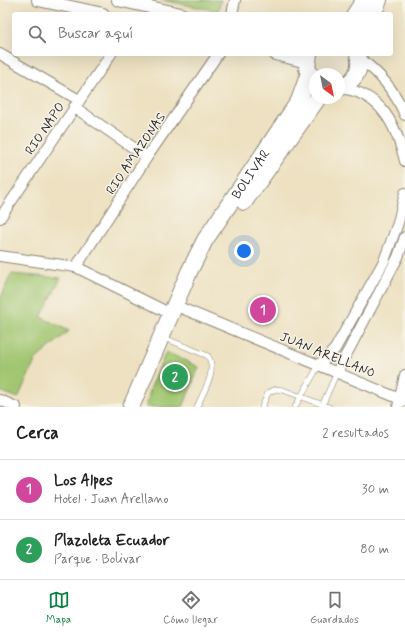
<!DOCTYPE html>
<html lang="es">
<head>
<meta charset="utf-8">
<style>
	:root { --surface:#fff; --page:#f6f6f6; --text:#202124; --muted:#757577; --line:#e0e0e0; --accent:#0b8043 }
	body { margin:0; font-family:Mynerve,sans-serif; background:var(--page); color:var(--text) }
	.compass { position:absolute; left:309px; top:68px; width:36px; height:36px; border-radius:50%; background:var(--surface); box-shadow:0 4px 16px #0002; rotate:147deg }
	.you { position:absolute; left:244px; top:251px; width:14px; height:14px; margin:-10px; border:3px solid #fff; border-radius:50%; background:#1a73e8; box-shadow:0 0 0 6px #1a73e833 }
	.badge { display:grid; place-items:center; width:26px; height:26px; border-radius:50%; background:var(--accent); color:#fff; font-size:13px; font-weight:700 }
	.pin { position:absolute; translate:-50% -50%; border:2px solid #fff; box-shadow:0 1px 4px #0006 }
	.list { margin:0; padding:0; list-style:none }
	h2 { display:flex; justify-content:space-between; align-items:center; height:52px; margin:0; padding:0 16px; font-size:17px }
	h2 small { font-size:13px; font-weight:400; color:var(--muted) }
	.list li { display:grid; grid-template-columns:26px 1fr auto; gap:12px; align-items:center; box-sizing:border-box; height:60px; padding:0 16px; border-top:1px solid var(--line) }
	.list b { display:block; font-size:15px; white-space:nowrap }
	.list p { margin:0; font-size:13px; white-space:nowrap; color:var(--muted) }
	.list em { font-size:13px; font-style:normal; color:var(--muted) }
	.icon { flex:none; width:22px; height:22px; fill:none; stroke:currentColor; stroke-width:2; stroke-linecap:round; stroke-linejoin:round }
	.map { position:relative; flex:none; width:405px; height:407px; overflow:hidden }
	.search { position:absolute; background:var(--surface); box-shadow:0 4px 16px #0002; left:12px; right:12px; top:12px; height:44px; display:flex; align-items:center; gap:10px; box-sizing:border-box; padding:0 14px; border-radius:4px; color:var(--muted); font-size:15px }
	.sheet { height:172px; background:var(--surface) }
	nav { display:flex; justify-content:space-around; align-items:center; box-sizing:border-box; height:56px; border-top:1px solid var(--line); background:var(--surface); font-size:11px; color:var(--muted) }
	nav a { display:grid; justify-items:center; gap:2px }
	nav .on { color:var(--accent) }
	.map>svg:first-child { display:block }
	.green { fill:#a1c671; stroke:#66784e }
	.lines { fill:none; stroke-linecap:round; stroke-linejoin:round }
	.service-casing { stroke:#8c8676; stroke-width:6 }
	.minor-casing { stroke:#8c8676; stroke-width:12 }
	.tertiary-casing { stroke:#8c8676; stroke-width:14 }
	.primary-casing { stroke:#8c8676; stroke-width:18 }
	.service { stroke:#fff; stroke-width:5 }
	.minor { stroke:#fff; stroke-width:10 }
	.tertiary { stroke:#fff; stroke-width:12 }
	.primary { stroke:#fff; stroke-width:16 }
	.labels { text-anchor:middle; stroke-width:3; stroke-linejoin:round; paint-order:stroke }
	.street-label { font-size:13px; fill:#2b2b2b; stroke:#f7f3e8 }
</style>
</head>
<body>
<div class="map">
<svg width="405" height="407" viewBox="0 0 405 407">
	<rect width="100%" height="100%" fill="#f7f3e8"/>
	<filter id="ink" filterUnits="userSpaceOnUse"><feTurbulence type="fractalNoise" baseFrequency=".025" numOctaves="2"/><feDisplacementMap in="SourceGraphic" scale="8" xChannelSelector="R" yChannelSelector="G"/><feConvolveMatrix kernelMatrix="1 2 1 2 8 2 1 2 1" color-interpolation-filters="sRGB"/></filter>
	<filter id="wash" filterUnits="userSpaceOnUse"><feTurbulence type="fractalNoise" baseFrequency=".012" numOctaves="4" result="noise"/><feDisplacementMap in="SourceGraphic" scale="16" xChannelSelector="R" yChannelSelector="G"/><feGaussianBlur stdDeviation="0.9" result="paint"/><feColorMatrix in="noise" values="0 0 0 0 0 0 0 0 0 0 0 0 0 0 0 0 0 1.4 0 .05"/><feComposite in="paint" operator="in"/></filter>
	<g filter="url(#wash)">
		<rect width="100%" height="100%" fill="#ede1c1"/>
		<g class="green">
			<polygon points="161,0 221,0 218,11"/>
			<polygon points="11,274 61,278 41,317 69,331 36,359 18,398 0,391 0,300"/>
			<polygon points="166,352 199,367 183,407 146,407 151,387"/>
		</g>
	</g>
	<g filter="url(#ink)">
		<g class="lines">
			<g class="service-casing">
				<g id="service">
					<path d="M 162,337 L 208,356 C 218,371 203,392 197,407"/>
					<polyline points="322,406 337,372"/>
					<polyline points="262,407 268,393 276,389 283,390 329,407"/>
					<polyline points="295,407 319,365"/>
				</g>
			</g>
			<g class="minor-casing">
				<g id="minor">
					<polyline points="232,14 235,0"/>
					<polyline points="0,54 79,100"/>
					<path d="M 359,58 C 380,73 395,91 405,115"/>
					<path d="M 339,88 C 381,92 396,125 405,161"/>
					<polyline points="74,107 147,157"/>
					<polyline points="0,218 111,54"/>
					<polyline points="0,256 76,267 171,314"/>
					<polyline points="76,267 147,157 218,54"/>
					<polyline points="174,305 405,401"/>
					<polyline points="319,365 335,349 384,261 398,223 405,193"/>
					<polyline points="337,372 398,257 405,237"/>
					<polyline points="0,400 16,407"/>
					<polyline points="398,407 405,375"/>
				</g>
			</g>
			<g class="tertiary-casing">
				<g id="tertiary">
					<polyline points="38,0 103,14"/>
					<polyline points="118,0 181,14"/>
					<polyline points="275,54 307,62"/>
				</g>
			</g>
			<g class="primary-casing">
				<g id="primary">
					<polyline points="355,14 364,0"/>
					<polyline points="373,14 379,0"/>
					<polyline points="309,54 307,68 314,80"/>
					<path d="M 339,88 C 353,83 363,70 358,54"/>
					<polyline points="244,202 318,98"/>
					<path id="s1" d="M 131,407 L 189,272 L 205,240 L 299,101 L 309,73"/>
				</g>
			</g>
			<use href="#service" class="service"/>
			<use href="#minor" class="minor"/>
			<use href="#tertiary" class="tertiary"/>
			<use href="#primary" class="primary"/>
		</g>
	</g>
	<g class="labels">
		<g class="street-label">
			<text transform="translate(44 128) rotate(-56)" y="5">RIO NAPO</text>
			<text transform="translate(135 153) rotate(-56)" y="5">RIO AMAZONAS</text>
			<text dy="5" stroke="none"><textPath href="#s1" startOffset="263">BOLIVAR</textPath></text>
			<text transform="translate(328 354) rotate(22)" y="5">JUAN ARELLANO</text>
		</g>
	</g>
</svg>
<svg class="compass" viewBox="-18 -18 36 36"><path d="M0-13l5 13h-10z" fill="#e53935"/><path d="M0 13l5-13h-10z" fill="#757577"/></svg>
<div class="you"></div>
<div class="pin badge" style="left:263px;top:310px;background:#d1479c">1</div>
<div class="pin badge" style="left:175px;top:377px;background:#2e9e5b">2</div>
<div class="search"><svg class="icon" aria-label="search" viewBox="0 0 24 24"><circle cx="10" cy="10" r="6"/><path d="M15 15l6 6"/></svg>Buscar aquí</div>
</div>
<section class="sheet">
<h2>Cerca<small>2 resultados</small></h2>
<ul class="list">
<li><span class="badge" style="background:#d1479c">1</span><div><b>Los Alpes</b><p>Hotel · Juan Arellano</p></div><em>30 m</em></li>
<li><span class="badge" style="background:#2e9e5b">2</span><div><b>Plazoleta Ecuador</b><p>Parque · Bolivar</p></div><em>80 m</em></li>
</ul>
</section>
<nav>
<a class="on"><svg class="icon" aria-label="map" viewBox="0 0 24 24"><path d="M3 6l6-2 6 2 6-2v14l-6 2-6-2-6 2zM9 4v14M15 6v14"/></svg>Mapa</a>
<a><svg class="icon" aria-label="directions" viewBox="0 0 24 24"><path d="M12 3l9 9-9 9-9-9zM9 14v-3h6M13 9l2 2-2 2"/></svg>Cómo llegar</a>
<a><svg class="icon" aria-label="saved" viewBox="0 0 24 24"><path d="M7 4h10v16l-5-4-5 4z"/></svg>Guardados</a>
</nav>
</body>
</html>
